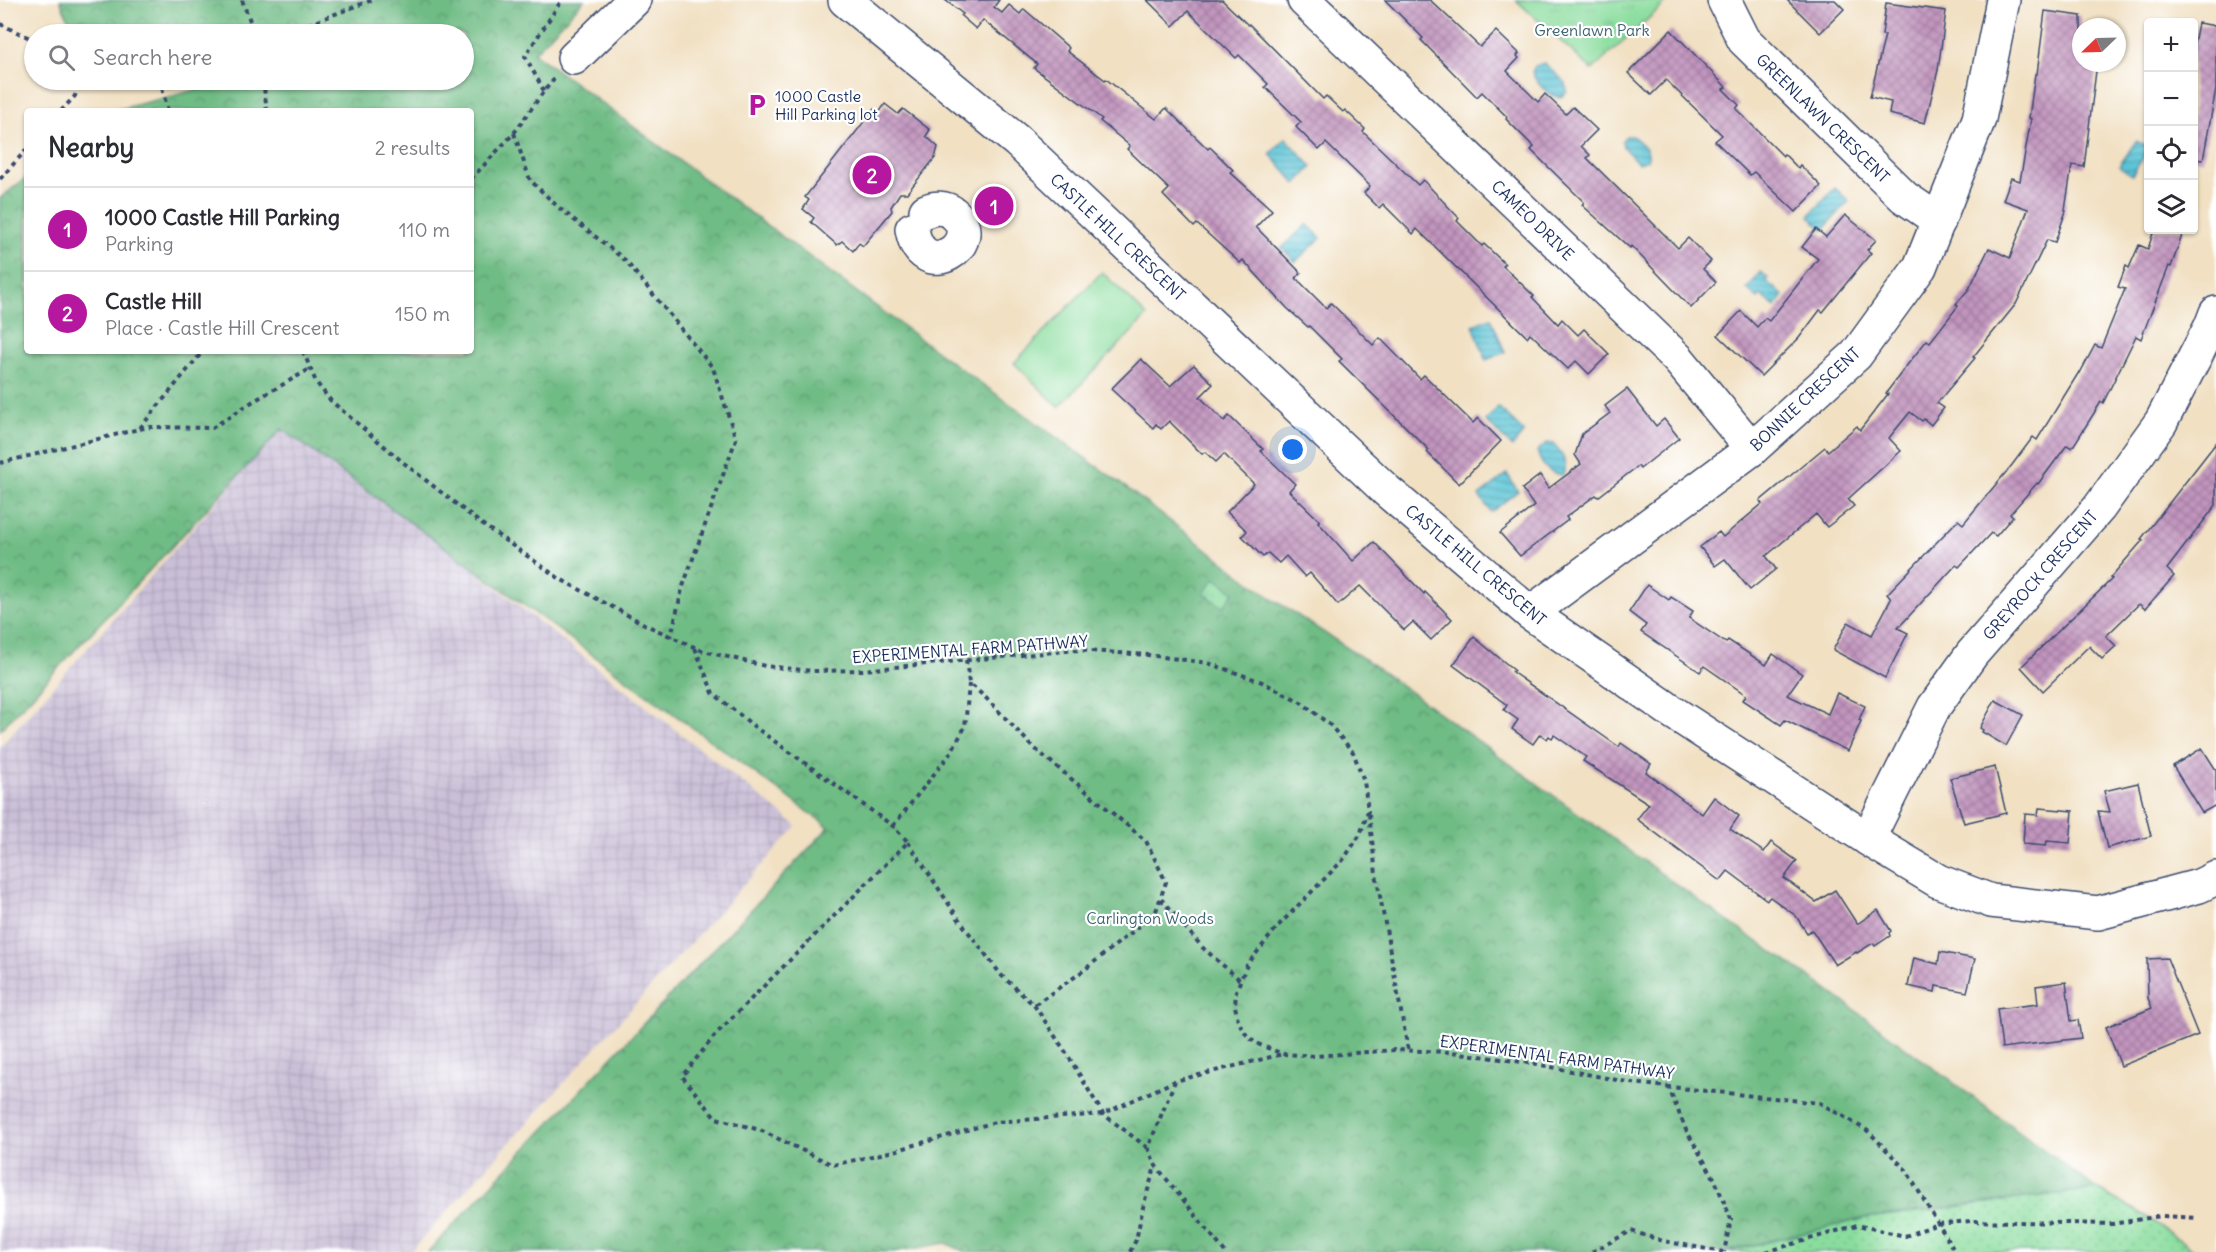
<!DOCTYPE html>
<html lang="en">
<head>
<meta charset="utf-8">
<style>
	:root { --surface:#fff; --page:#f2f2f3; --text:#2b2b33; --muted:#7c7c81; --line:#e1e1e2; --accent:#b5179e }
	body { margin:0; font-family:Delius,sans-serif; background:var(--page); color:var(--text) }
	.controls { position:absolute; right:18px; top:18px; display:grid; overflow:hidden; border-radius:6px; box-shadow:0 2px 4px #0004 }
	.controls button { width:54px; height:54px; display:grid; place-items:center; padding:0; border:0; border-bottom:2px solid var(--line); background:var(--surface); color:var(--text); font:30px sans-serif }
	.compass { position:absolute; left:2072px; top:18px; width:54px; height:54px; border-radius:50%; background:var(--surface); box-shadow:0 2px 4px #0004; rotate:247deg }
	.you { position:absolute; left:1293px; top:450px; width:21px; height:21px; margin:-15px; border:4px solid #fff; border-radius:50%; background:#1a73e8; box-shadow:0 0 0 9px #1a73e833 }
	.badge { display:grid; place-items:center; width:39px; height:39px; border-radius:50%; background:var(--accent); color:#fff; font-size:20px; font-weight:700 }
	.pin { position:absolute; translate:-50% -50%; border:3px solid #fff; box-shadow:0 2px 6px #0006 }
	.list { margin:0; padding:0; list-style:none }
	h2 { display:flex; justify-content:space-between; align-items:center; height:78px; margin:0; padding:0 24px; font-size:26px }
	h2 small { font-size:20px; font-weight:400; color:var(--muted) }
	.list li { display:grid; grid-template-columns:39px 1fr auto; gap:18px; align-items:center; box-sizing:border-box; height:84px; padding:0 24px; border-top:2px solid var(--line) }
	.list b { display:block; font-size:22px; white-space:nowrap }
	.list p { margin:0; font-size:20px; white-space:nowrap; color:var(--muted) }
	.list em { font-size:20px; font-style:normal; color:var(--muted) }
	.icon { flex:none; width:33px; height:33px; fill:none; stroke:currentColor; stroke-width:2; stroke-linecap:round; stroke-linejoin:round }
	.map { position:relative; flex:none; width:2216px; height:1252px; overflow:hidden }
	.search { position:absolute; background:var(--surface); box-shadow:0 2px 4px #0004; left:24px; top:24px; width:450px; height:66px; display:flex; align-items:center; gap:15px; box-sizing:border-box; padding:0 21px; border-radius:33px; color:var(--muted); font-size:22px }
	.panel { position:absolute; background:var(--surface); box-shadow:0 2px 4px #0004; left:24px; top:108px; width:450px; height:246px; border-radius:6px }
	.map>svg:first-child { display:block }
	.industrial { fill:url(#industrial-grid) }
	.grass { fill:url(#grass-dots); stroke:#52867e; stroke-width:1.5 }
	.forest { fill:url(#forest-crowns); stroke:#457672; stroke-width:1.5 }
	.park { fill:url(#park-tufts); stroke:#52867e; stroke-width:1.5 }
	.pitch { fill:#8add9e; stroke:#52867e; stroke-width:1.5 }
	.water { fill:url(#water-rules); stroke:#3a7a9a; stroke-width:1.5 }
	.building { fill:url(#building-cross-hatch) }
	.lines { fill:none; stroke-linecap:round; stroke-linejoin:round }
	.minor-casing { stroke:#3b4a6d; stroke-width:36 }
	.path { stroke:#3b4a6d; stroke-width:4; stroke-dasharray:4.5 4.5; stroke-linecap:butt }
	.minor { stroke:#fff; stroke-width:33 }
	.labels { text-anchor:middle; stroke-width:4.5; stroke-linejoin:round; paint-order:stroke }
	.park-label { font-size:16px; fill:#3c6371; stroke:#fff }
	.poi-label { font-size:16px; fill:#1b2f5e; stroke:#fff; text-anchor:start }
	.street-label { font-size:16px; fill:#1b2f5e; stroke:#fff }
</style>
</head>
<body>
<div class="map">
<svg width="2216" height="1252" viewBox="0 0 2216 1252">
	<defs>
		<pattern id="industrial-grid" width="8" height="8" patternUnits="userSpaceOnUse" patternTransform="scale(1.5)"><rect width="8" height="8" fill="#cabfd7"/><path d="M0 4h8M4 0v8" fill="none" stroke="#ada4bb"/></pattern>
		<pattern id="grass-dots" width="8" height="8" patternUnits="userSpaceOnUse" patternTransform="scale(1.5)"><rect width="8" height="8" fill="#8add9e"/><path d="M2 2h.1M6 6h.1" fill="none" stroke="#76be8a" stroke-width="1.8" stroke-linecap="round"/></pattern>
		<pattern id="forest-crowns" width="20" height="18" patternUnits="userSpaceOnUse" patternTransform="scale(1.5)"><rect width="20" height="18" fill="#6fbc85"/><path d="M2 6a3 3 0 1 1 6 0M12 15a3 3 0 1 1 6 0" fill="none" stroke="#5a9970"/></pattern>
		<pattern id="park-tufts" width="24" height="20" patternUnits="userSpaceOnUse" patternTransform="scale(1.5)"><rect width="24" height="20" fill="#8add9e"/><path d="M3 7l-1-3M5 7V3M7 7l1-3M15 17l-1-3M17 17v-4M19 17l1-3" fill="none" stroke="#76be8a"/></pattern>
		<pattern id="water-rules" width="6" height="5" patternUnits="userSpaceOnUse" patternTransform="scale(1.5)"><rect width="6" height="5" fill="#5ac4d6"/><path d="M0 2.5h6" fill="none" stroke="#4aa0b1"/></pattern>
		<pattern id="building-cross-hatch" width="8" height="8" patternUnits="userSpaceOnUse" patternTransform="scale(1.5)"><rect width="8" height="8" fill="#c295be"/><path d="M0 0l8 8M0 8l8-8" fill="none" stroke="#9d7a9e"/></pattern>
	</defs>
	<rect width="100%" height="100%" fill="#fff"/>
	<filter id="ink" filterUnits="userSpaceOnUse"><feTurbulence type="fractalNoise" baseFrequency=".0167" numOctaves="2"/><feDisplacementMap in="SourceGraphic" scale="12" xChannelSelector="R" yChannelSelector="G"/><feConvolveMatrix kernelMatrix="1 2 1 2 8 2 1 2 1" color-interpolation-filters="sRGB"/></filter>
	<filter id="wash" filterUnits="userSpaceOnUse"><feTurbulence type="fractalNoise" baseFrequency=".008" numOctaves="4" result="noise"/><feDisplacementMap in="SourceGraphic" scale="24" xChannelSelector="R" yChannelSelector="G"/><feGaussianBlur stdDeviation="1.35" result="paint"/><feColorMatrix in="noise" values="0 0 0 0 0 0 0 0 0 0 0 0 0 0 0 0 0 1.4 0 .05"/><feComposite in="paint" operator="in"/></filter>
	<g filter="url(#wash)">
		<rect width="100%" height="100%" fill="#f1e0c2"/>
		<polygon class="industrial" points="287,422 797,826 410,1252 0,1252 0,747"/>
		<polygon class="grass" points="2097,1189 2145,1216 2197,1252 1725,1252 1866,1218"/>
		<polygon class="forest" points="60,0 584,0 534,53 950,361 1116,480 1274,600 1369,662 1720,916 1821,985 2097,1189 1866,1218 1725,1252 965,1252 946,1243 893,1252 428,1252 829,827 282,429 0,730 0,198 27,177 27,351 471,351 471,111 112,111 219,84 219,80 464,80 464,34 118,34 73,30"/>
		<g class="park">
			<polygon points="1516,0 1669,0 1592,70"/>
			<polygon points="1215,578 1234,592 1223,607 1204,593"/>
		</g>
		<polygon class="pitch" points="1102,272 1147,316 1059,407 1014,363"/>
		<g class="water">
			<path d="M 1544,63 L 1566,83 L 1567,92 L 1561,97 C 1550,98 1535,82 1532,72 L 1535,66 Z"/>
			<path d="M 1626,136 L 1633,136 C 1640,143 1652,150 1647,160 L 1640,163 L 1637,162 L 1623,147 L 1622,141 Z"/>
			<polygon points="1286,138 1312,167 1296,184 1270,154"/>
			<polygon points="2136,141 2148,146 2148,150 2132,175 2119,166"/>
			<polygon points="1835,188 1849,201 1823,230 1809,216"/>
			<polygon points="1307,224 1321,238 1295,262 1282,248"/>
			<polygon points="1761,272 1768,278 1766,281 1784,296 1775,307 1761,295 1758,298 1747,289"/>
			<polygon points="1491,318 1505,352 1486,360 1473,325"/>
			<polygon points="1498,407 1524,432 1512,447 1486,421"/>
			<path d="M 1547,443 L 1554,444 C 1562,453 1570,465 1562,475 C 1547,473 1541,465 1537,451 Z"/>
			<polygon points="1507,474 1518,491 1491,512 1479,496"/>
		</g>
		<g id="blocks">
			<g class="building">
				<polygon points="945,0 999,0 994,7 1002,13 1009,5 1020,14 1024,9 1069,48 1067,51 1105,80 1106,79 1156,119 1166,108 1208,149 1210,147 1233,170 1230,172 1272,210 1256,227 1301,273 1296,278 1326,308 1331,303 1373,345 1380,338 1420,379 1424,375 1473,423 1478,418 1501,441 1459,484 1427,452 1429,450 1339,361 1342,359 1309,326 1308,327 1287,308 1243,260 1240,263 1197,224 1194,227 1163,195 1169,189 1127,149 1130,146 1100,121 1102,119 1034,68 1037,64 983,20 976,29 961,16 963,14"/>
				<polygon points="1147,0 1222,0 1248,25 1249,24 1323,99 1326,96 1343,112 1345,110 1365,129 1363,132 1418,185 1423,180 1459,218 1457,221 1482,246 1484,244 1505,264 1503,266 1534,296 1532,297 1558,324 1562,319 1578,335 1584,329 1609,354 1589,374 1576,361 1568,369 1530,333 1527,337 1417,229 1413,234 1383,204 1379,208 1364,193 1370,186 1326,143 1319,150 1296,127 1301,122 1265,87 1268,84 1239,55 1236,58 1188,11 1173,26"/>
				<polygon points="1385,0 1430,0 1480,47 1496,31 1519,53 1517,56 1519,58 1507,71 1538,102 1545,94 1566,114 1573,107 1597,130 1581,146 1590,155 1587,158 1678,248 1688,238 1711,261 1703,269 1716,282 1691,308 1631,246 1630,248 1582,205 1584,202 1531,150 1534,147 1506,119 1507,117 1482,92 1477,97 1421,40 1423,38"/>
				<polygon points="1787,0 1835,0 1844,9 1820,33"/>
				<polygon points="1886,3 1946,11 1938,70 1925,123 1889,114 1891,102 1870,97 1885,35 1882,35"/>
				<polygon points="2045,11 2081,16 2081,63 2097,63 2084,167 2072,165 2065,210 2066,211 2055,242 2047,240 2016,304 1973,357 1975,358 1937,403 1944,408 1931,425 1924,419 1922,421 1910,412 1889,438 1901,451 1848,499 1854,506 1827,527 1816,514 1766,556 1776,569 1750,590 1725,559 1715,566 1700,547 1719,532 1723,537 1762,504 1760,501 1825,447 1828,451 1857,426 1860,430 1888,394 1886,393 1908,364 1927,340 1930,342 1958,306 1956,304 1969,289 1989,248 2010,258 2028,209 2003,200 2011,178 2020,181 2031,119 2029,118 2035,74 2037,74"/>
				<polygon points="2198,23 2216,26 2216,89 2203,160 2193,159 2193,48"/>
				<polygon points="1671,30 1726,87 1723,89 1739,105 1736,109 1783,156 1784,154 1798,168 1800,165 1821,186 1796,212 1754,172 1750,175 1715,141 1722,135 1666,80 1651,95 1628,73"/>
				<polygon points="885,104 898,114 903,109 930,130 926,136 938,147 935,158 907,193 900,193 891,207 892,211 863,246 859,243 853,251 842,241 837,245 811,222 814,218 803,209 809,200 805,197 874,109 879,113"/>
				<polygon points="1845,215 1876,240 1867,250 1871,253 1823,312 1820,310 1799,338 1761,376 1718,335 1741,311 1757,327 1765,318 1769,321 1818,259 1802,247 1816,229 1826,237"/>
				<polygon points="2154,230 2184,230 2171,267 2169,266 2141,339 2136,336 2103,403 2101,402 2072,448 2067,445 2038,484 2037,483 2010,514 2013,516 1996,536 1991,533 1959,567 1956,565 1898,628 1908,633 1885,678 1833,650 1848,622 1872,635 1891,599 1887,594 1958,520 1963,524 2012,465 2033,437 2037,440 2079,372 2080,373 2095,345 2101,348 2125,289 2118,287 2126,266 2129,268 2139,245 2148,249"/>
				<polygon points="1141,359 1170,386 1194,365 1213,384 1200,397 1224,421 1229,416 1263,449 1261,451 1295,484 1289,491 1320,521 1318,522 1353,561 1374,542 1424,594 1425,592 1452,619 1431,640 1413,622 1404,630 1360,586 1338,605 1310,573 1305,577 1286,556 1279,563 1268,553 1263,557 1242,536 1247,531 1227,512 1254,484 1224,454 1216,462 1205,452 1202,454 1169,421 1161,429 1156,424 1153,428 1111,389"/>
				<polygon points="1627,389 1656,426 1664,419 1679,438 1640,469 1638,466 1598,497 1596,495 1566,517 1568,520 1520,556 1500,533 1534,506 1522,489 1540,475 1549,488 1581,464 1575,455 1582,434 1610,413 1605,406"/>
				<polygon points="2216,443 2216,505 2167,569 2174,576 2145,609 2139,604 2106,636 2116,646 2102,659 2089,646 2043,691 2021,667 2112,579 2110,578 2143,540 2141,539"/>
				<polygon points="1647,585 1669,600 1671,597 1693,611 1689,618 1726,643 1728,640 1766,665 1773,654 1802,674 1787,695 1828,714 1837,693 1865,706 1859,720 1861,721 1848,751 1785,720 1781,725 1743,700 1746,695 1704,666 1700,672 1641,632 1646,625 1629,612"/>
				<polygon points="1474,637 1514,670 1512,672 1619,747 1621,743 1651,764 1646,772 1702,814 1714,797 1739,816 1730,829 1764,852 1771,842 1797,861 1784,878 1816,902 1835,890 1857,924 1878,910 1891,931 1889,933 1890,936 1875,946 1873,943 1857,953 1856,952 1835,965 1812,930 1807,933 1796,916 1770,897 1767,900 1728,871 1720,881 1637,819 1649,804 1583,761 1586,757 1554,735 1552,738 1549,736 1547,739 1540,734 1533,744 1512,729 1518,720 1504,710 1507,705 1453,665"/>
				<polygon points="1995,700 2023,715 2006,746 1982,732 1983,730 1980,728"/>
				<polygon points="2202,748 2216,770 2216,805 2202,813 2173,766"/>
				<polygon points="1995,767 2006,813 1964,823 1950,778"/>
				<polygon points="2138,783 2151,836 2107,848 2098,811 2110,812 2104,791"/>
				<polygon points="2039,808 2073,811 2070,843 2047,841 2046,846 2023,844 2025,814 2038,815"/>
				<polygon points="1940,952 1975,959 1967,992 1936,986 1935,992 1908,986 1914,958 1938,964"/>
				<polygon points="2167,958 2198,1035 2121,1066 2106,1027 2152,1008 2148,998 2147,959"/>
				<polygon points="2066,982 2071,1021 2078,1020 2081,1038 2002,1048 1997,1009 2038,1004 2036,986"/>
			</g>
		</g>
	</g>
	<g filter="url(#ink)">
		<use href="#blocks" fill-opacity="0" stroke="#3b4a6d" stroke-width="1.5"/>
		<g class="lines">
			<g class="minor-casing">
				<g id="minor">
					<polyline points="845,0 1017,141 1387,491 1530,613 1674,713 1868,839 1938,881 1991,901 2098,913 2199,886 2216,878"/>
					<polyline points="1304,0 1678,359 1752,449"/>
					<polyline points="1724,0 1744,40 1904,197 1939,221"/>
					<polyline points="574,58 634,0"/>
					<path d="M 912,229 C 922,288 988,241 953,213 C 945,207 935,207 926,211"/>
					<polyline points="1530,613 1752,449 1856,355 1920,267 1979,119 2003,0"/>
					<polyline points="1868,839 1934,707 1972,654 2099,508 2161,422 2211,326 2216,313"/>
				</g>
			</g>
			<g class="path">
				<polyline points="242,0 255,34"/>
				<polyline points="0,24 34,40"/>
				<polyline points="283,34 372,0"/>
				<polyline points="160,80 168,111"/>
				<polyline points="263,80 267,111"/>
				<polyline points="544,91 525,56 562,0"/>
				<polyline points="61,111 75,96 79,80"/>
				<polyline points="514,133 530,180 558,207 625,260 713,368 736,439 682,589 671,637"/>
				<polyline points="0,179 27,149"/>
				<polyline points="471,179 514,133 544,91 557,76"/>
				<polyline points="303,351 316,382 331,401 404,463 479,522 560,579 648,626 703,651 765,666 813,671 863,670 1076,650 1148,655 1208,663 1262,682 1301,702 1330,725 1353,752 1364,781 1368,811 1360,835 1343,860 1278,926 1247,965 1236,991 1235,1006 1238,1020 1244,1032 1255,1043 1283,1054 1316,1056 1394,1050 1452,1052 1536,1064 1632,1083 1820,1103 1868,1131 1906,1170 1955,1252"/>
				<polyline points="140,428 203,351"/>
				<polyline points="0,463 139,429 151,427 212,428 252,402 310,369"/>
				<polyline points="695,648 713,693 756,728 893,826 908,842 718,1032 682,1076 716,1118 760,1130 833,1165 894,1151 995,1122 1103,1114 1175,1081"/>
				<polyline points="966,660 969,683 987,699 1033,747 1146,841 1166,882 1155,914 1079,974 1034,1005"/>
				<polyline points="1369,814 1376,874 1408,1050"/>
				<polyline points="893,826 950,754 965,727 969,684"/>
				<polyline points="908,842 960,921 1002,976 1034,1005 1067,1054 1103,1114 1148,1148"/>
				<polyline points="1161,899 1203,948 1240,980"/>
				<polyline points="1668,1086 1686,1130 1714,1178 1731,1219 1724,1252"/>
				<polyline points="1130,1252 1136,1240 1144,1203 1155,1167"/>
				<polyline points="1225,1252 1156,1166 1148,1148 1175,1081 1283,1054"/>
				<polyline points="1592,1252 1631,1231 1663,1241 1723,1252"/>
				<polyline points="1766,1252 1857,1225 1905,1236 1938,1224 1970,1221 2112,1224 2161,1216 2197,1218"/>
			</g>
			<use href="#minor" class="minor"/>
		</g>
	</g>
	<defs>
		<g id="parking-bare" transform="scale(1.8)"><path d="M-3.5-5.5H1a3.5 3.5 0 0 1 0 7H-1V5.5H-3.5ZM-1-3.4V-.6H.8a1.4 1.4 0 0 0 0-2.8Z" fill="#b5179e" stroke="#fff" stroke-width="2.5" paint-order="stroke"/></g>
	</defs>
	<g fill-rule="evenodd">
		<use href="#parking-bare" x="757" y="105"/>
	</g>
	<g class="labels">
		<g class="park-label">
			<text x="1592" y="36">Greenlawn Park</text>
			<text x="1150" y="924">Carlington Woods</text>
		</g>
		<g class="poi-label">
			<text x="775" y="102">1000 Castle<tspan x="775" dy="18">Hill Parking lot</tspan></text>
		</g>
		<g class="street-label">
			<text transform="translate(1823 118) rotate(44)" y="6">GREENLAWN CRESCENT</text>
			<text transform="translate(1533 220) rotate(44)" y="6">CAMEO DRIVE</text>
			<text transform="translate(1118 237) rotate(43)" y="6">CASTLE HILL CRESCENT</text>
			<text transform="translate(1805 399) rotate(-43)" y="6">BONNIE CRESCENT</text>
			<text transform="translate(1476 565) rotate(40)" y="6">CASTLE HILL CRESCENT</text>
			<text transform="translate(2040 575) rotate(-49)" y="6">GREYROCK CRESCENT</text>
			<text transform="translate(970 649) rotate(-4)" y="6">EXPERIMENTAL FARM PATHWAY</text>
			<text transform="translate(1557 1057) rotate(8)" y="6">EXPERIMENTAL FARM PATHWAY</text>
		</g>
	</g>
</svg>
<div class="controls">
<button>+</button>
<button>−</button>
<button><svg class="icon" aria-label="locate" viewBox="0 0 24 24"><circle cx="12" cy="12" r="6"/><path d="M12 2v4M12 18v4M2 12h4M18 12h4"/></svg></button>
<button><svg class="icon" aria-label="layers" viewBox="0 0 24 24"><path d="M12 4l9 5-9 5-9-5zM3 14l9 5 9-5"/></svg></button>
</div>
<svg class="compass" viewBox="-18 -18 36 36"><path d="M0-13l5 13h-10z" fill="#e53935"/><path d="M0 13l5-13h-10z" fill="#7c7c81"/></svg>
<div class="you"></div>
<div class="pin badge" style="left:994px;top:206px">1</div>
<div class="pin badge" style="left:872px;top:175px">2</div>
<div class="search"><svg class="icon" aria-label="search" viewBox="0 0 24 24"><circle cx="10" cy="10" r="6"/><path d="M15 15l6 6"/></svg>Search here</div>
<section class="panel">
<h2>Nearby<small>2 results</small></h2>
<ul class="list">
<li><span class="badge">1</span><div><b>1000 Castle Hill Parking</b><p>Parking</p></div><em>110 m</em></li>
<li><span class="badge">2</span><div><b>Castle Hill</b><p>Place · Castle Hill Crescent</p></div><em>150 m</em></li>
</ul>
</section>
</div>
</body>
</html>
